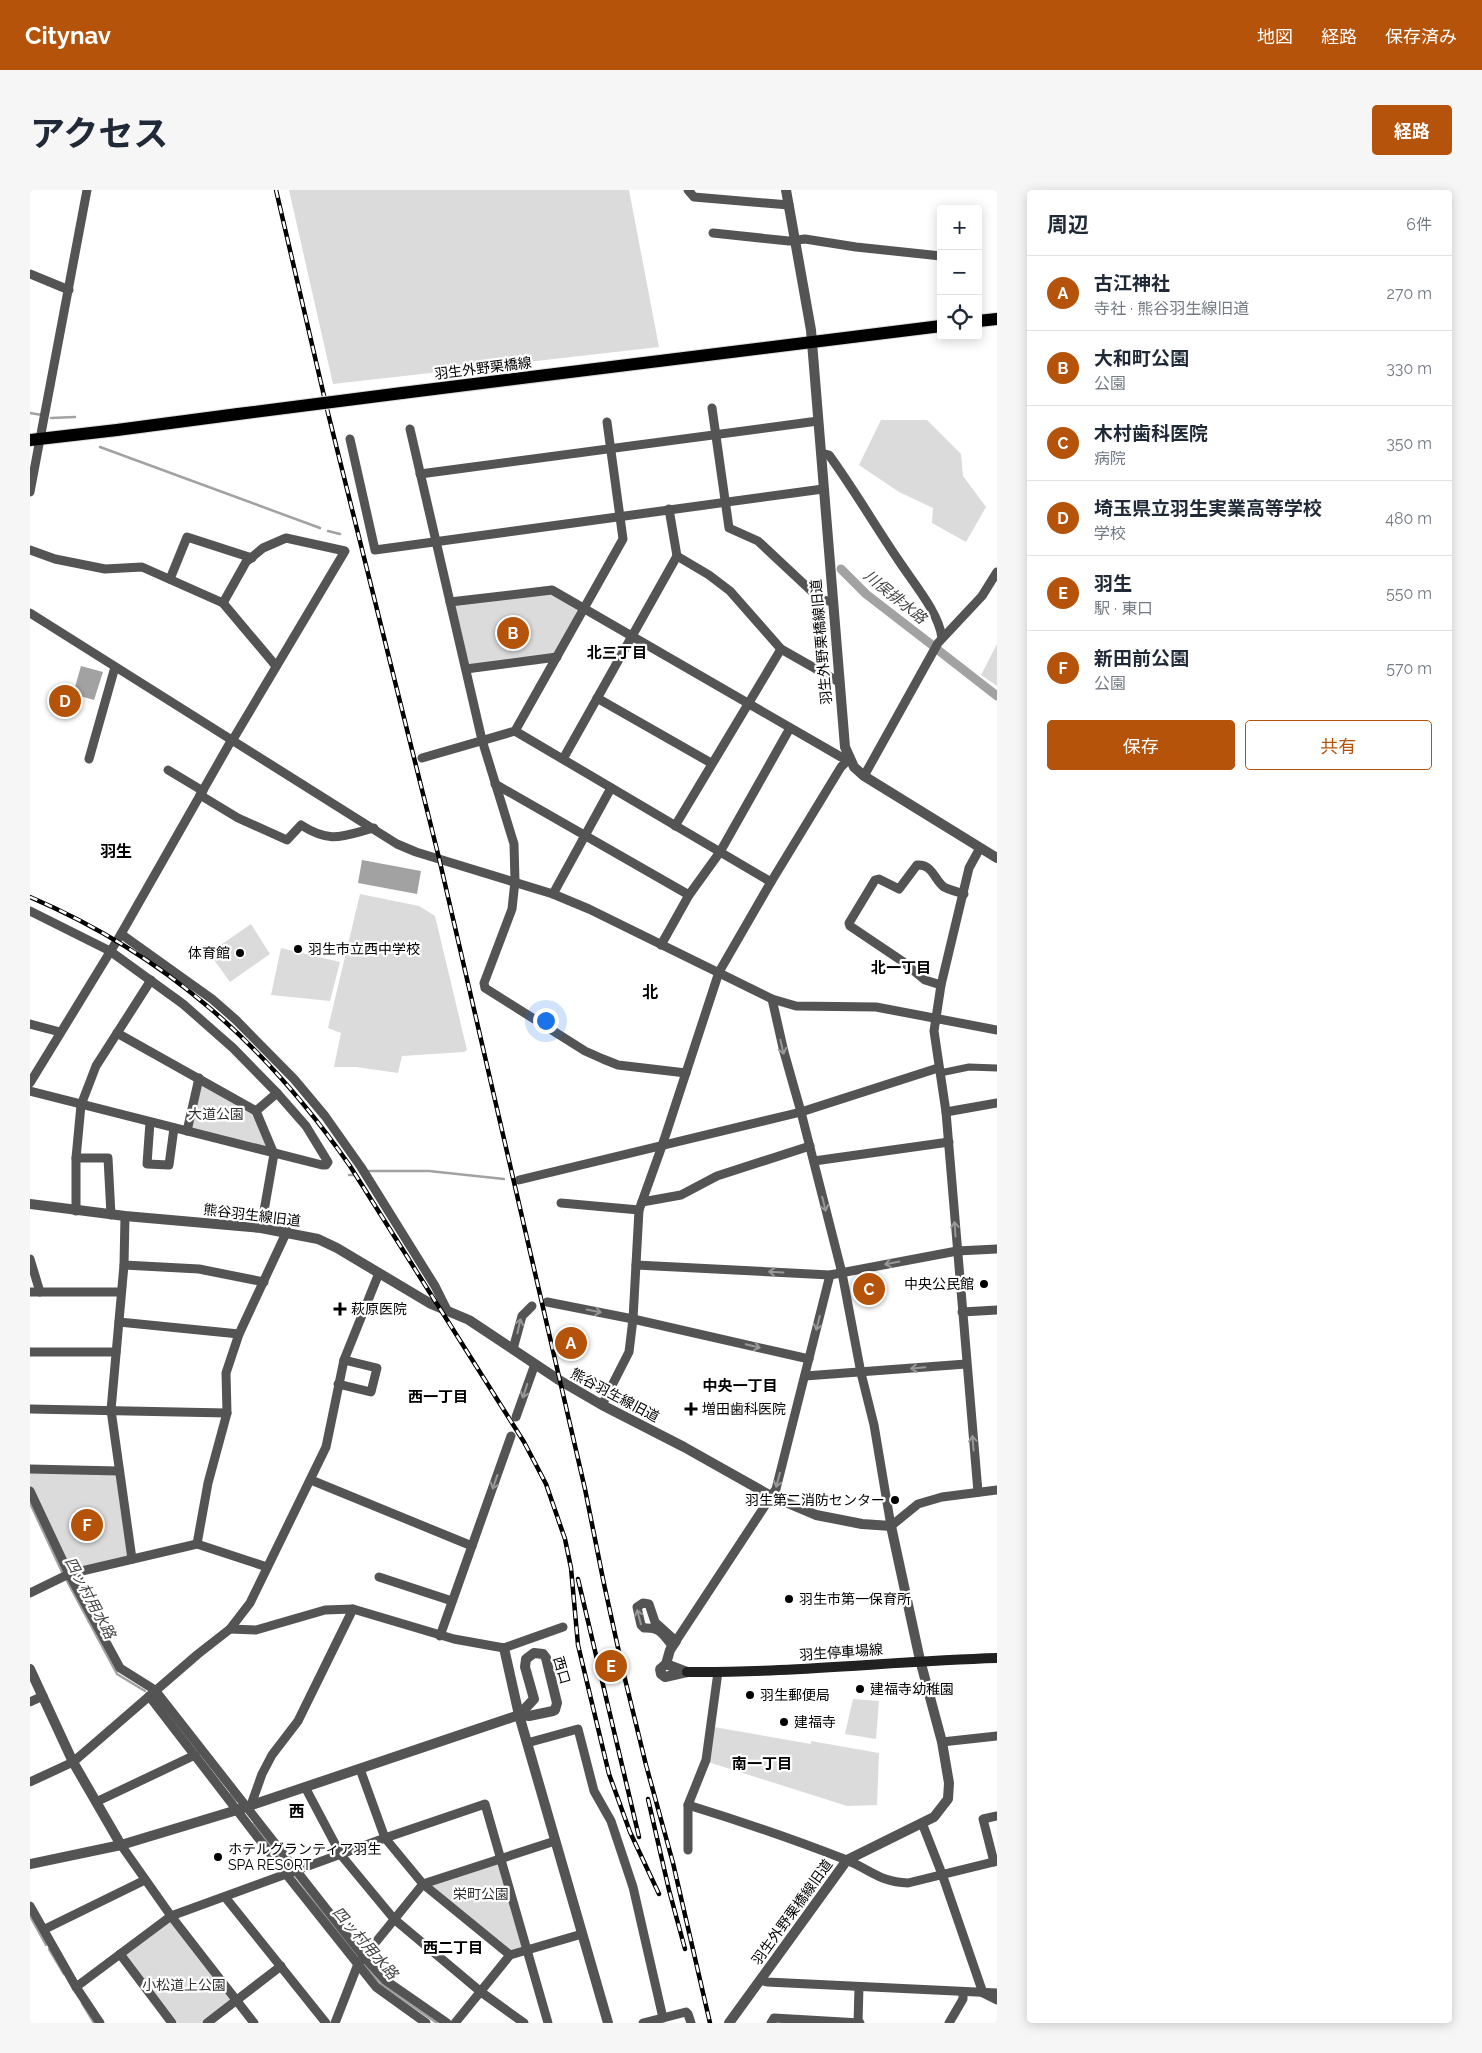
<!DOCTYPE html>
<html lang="ja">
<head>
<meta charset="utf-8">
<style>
	:root { --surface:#fff; --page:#f6f6f7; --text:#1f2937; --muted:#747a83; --line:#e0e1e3; --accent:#b45309 }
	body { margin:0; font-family:Raleway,"Noto Sans JP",sans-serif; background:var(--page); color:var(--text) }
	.controls { position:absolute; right:15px; top:15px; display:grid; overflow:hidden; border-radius:5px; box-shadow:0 2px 12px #0003 }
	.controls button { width:45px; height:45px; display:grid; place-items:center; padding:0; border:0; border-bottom:1px solid var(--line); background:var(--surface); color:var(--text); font:25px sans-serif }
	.you { position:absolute; left:515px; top:830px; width:18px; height:18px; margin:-12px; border:4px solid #fff; border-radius:50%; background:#1a73e8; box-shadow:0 0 0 8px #1a73e833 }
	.badge { display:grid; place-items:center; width:32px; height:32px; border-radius:50%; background:var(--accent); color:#fff; font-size:16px; font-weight:700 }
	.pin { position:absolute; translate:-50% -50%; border:2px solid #fff; box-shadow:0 1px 5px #0006 }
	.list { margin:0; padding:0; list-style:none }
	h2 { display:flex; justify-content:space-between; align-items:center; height:65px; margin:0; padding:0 20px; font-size:21px }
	h2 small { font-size:16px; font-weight:400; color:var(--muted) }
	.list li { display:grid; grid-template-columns:32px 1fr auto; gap:15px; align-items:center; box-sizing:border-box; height:75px; padding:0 20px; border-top:1px solid var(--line) }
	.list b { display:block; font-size:19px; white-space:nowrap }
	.list p { margin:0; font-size:16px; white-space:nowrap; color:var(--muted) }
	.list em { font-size:16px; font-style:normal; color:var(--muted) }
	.actions { display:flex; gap:10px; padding:15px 20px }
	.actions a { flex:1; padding:11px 0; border:1px solid var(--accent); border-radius:5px; text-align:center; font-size:18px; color:var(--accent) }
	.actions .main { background:var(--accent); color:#fff }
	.icon { flex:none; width:28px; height:28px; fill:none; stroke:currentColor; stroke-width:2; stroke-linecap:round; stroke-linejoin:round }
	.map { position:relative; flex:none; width:967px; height:1833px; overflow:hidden; border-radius:5px }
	header { display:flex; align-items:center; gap:30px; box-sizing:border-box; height:70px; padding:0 25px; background:var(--accent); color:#fff }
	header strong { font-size:24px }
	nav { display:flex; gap:28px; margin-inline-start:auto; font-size:18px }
	.intro { display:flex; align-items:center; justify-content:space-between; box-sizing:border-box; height:120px; padding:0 30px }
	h1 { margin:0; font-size:35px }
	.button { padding:12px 22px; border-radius:5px; background:var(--accent); color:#fff; font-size:18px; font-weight:700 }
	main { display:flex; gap:30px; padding:0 30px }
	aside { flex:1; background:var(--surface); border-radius:5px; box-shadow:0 2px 12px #0003 }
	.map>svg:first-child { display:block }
	.green { fill:#dbdbdb }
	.water { fill:#a2a2a2 }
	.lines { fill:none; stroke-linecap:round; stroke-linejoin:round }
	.stream { stroke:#a2a2a2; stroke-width:2.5 }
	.canal { stroke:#a2a2a2; stroke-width:9 }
	.primary-casing { stroke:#dbdbdb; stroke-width:14 }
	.pedestrian { stroke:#545454; stroke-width:7 }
	.minor { stroke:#545454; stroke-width:9 }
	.tertiary { stroke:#545454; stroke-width:10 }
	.secondary { stroke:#212121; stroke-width:10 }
	.primary { stroke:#000; stroke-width:12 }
	.rail-casing { stroke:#000; stroke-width:4.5 }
	.rail { stroke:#fff; stroke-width:2.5; stroke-dasharray:8; stroke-linecap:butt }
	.primary-bridge-casing { stroke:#dbdbdb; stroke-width:14; stroke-linecap:butt }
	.primary-bridge { stroke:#000; stroke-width:12 }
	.oneway { stroke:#989898 }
	.poi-dot { fill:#000; stroke:#fff; stroke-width:2 }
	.labels { text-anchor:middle; stroke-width:4.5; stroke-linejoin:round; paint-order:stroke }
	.street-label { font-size:14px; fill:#000; stroke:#fff }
	.poi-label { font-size:14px; fill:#000; stroke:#fff; text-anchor:start }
	.park-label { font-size:14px; fill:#323232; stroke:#fff }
	.water-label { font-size:15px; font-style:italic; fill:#434343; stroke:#fff }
	.neighbourhood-label { font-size:15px; font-weight:bold; fill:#000; stroke:#fff }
	.quarter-label { font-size:16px; font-weight:bold; fill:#000; stroke:#fff }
</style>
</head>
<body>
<header>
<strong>Citynav</strong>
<nav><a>地図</a><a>経路</a><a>保存済み</a></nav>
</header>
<div class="intro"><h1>アクセス</h1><a class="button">経路</a></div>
<main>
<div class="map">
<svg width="967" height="1833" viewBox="0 0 967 1833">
	<rect width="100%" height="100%" fill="#fff"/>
	<g class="green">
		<polygon points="259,0 599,0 629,157 303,194"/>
		<polygon points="851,230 897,230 931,264 933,286 956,317 936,352 902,333 903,318 869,302 829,275"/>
		<polygon points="521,403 545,416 547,421 525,465 437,477 422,414"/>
		<polygon points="967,454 967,496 951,485"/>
		<polygon points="330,704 389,716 405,726 437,860 434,862 372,866 368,883 326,877 304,877 311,843 298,838"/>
		<polygon points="221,734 240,764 200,792 179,763"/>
		<polygon points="251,758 310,772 300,811 241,805"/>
		<polygon points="170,893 225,923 239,960 161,939"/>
		<polygon points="0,1279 89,1281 102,1369 39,1384 0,1301"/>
		<polygon points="823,1509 849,1511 846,1549 815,1544"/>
		<polygon points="684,1537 781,1554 781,1551 849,1563 847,1615 817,1616 678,1572"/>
		<polygon points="467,1671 492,1758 481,1762 399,1694"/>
		<polygon points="140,1732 202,1810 171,1833 148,1833 95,1765"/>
	</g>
	<g class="water">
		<polygon points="51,476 73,482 64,510 43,504"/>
		<polygon points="332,670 391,681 387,704 328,693"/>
	</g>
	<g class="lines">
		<g class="stream">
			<polyline points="0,223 12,225"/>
			<polyline points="21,228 45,227"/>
			<polyline points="70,257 290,338"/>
			<polyline points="298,341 310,344"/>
			<polyline points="339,981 399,981 474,989"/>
			<polyline points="319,985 324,985"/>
			<polyline points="0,1313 33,1384"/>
			<polyline points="36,1389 87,1484 115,1501"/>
			<polyline points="201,1604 206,1610"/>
			<polyline points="224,1633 260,1680"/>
			<polyline points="264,1684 329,1769"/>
			<polyline points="0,1726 16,1755"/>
			<polyline points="19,1759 34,1784"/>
			<polyline points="333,1773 350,1793 407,1833"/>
			<polyline points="52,1813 64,1833"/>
		</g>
		<g class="canal">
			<polyline points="811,379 836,404 902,455"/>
			<polyline points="908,460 967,506"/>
		</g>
		<g class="primary-casing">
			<g id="primary">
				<polyline points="948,131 967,129"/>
				<polyline points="372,203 911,136"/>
				<polyline points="0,250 87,240 208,224"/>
			</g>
		</g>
		<polyline class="pedestrian" points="910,883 939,877 967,878"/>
		<g class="minor">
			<polyline points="658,0 664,7 759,15"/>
			<polyline points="683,43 759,51 775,49 826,57 911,66"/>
			<polyline points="0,84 39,100"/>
			<polyline points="682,218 699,338 728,351 790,409 802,412"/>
			<polyline points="380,239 452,550 484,654 485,691 482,719 454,793 455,798 555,861 573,869 588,875 656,883"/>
			<polyline points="320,249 345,360 793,299"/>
			<path d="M 791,263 L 799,265 C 823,298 844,334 867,368 C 881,390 909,422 912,448"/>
			<polyline points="390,284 788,231"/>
			<polyline points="0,302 57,0"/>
			<polyline points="639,319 647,366 679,385 700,401 751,459 809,492"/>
			<polyline points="0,360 25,369 75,379 112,377 193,413 246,476"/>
			<polyline points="140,389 157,347 222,368"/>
			<polyline points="420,412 522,400 811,567 819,569"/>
			<polyline points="0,423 367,654 386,662 523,704 559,719 742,809 766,816 846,817 967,840"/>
			<polyline points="436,479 527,467"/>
			<polyline points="567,508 681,573"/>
			<polyline points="485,541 741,692"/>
			<polyline points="392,568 485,541 593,349 577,232"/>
			<polyline points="59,569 85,477"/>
			<polyline points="533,569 647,366"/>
			<polyline points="138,580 173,601"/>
			<polyline points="834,586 908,453 952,406 967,382"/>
			<polyline points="465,594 659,705"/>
			<path d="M 170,605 L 208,628 L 257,650 L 271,635 C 301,654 312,646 344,638"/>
			<polyline points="645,636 751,459"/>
			<polyline points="523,704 581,598"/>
			<polyline points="0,721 80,761 153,814 203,858 247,903 276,936 298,972 296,975 292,975 0,901"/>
			<polyline points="91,744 182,809 206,830 264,889 295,926 331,977 405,1096 417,1120"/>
			<polyline points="631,755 659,705 690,662 760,538"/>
			<path d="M 911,795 L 895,790 L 872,771 L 820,736 L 819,733 L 845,690 L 849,689 L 869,699 L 887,675 C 903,674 904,690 914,697 C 920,700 927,702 934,704"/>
			<polyline points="742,809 754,862 771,922 812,1083 831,1183 844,1235 861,1336 888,1314 912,1307 967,1300"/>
			<polyline points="0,834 30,842"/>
			<polyline points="87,843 226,921 244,964 231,1038"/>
			<polyline points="0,893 91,744 201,551 205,546 315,361 256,348 233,358 216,372 193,413"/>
			<polyline points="226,921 247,903"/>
			<polyline points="916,922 967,913"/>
			<polyline points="120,932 117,974 139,975 144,938"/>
			<polyline points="157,941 169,888"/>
			<polyline points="46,968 78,968 81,1025"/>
			<polyline points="784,971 919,952"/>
			<polyline points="489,990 771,922 908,878"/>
			<polyline points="612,1012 651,1005 687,986 780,956"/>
			<polyline points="531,1013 609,1020"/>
			<polyline points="46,1021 46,968 51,915 66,876 121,790"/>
			<polyline points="95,1026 94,1075 81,1220 102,1369"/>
			<polyline points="0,1069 10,1102"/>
			<polyline points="94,1075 169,1079 234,1092"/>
			<polyline points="606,1075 800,1085 927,1061 967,1059"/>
			<polyline points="0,1102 91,1102"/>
			<polyline points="517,1112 603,1129 779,1169"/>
			<polyline points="932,1122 967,1120"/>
			<polyline points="89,1132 209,1144"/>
			<polyline points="483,1159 492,1126 502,1116"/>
			<polyline points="0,1162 86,1162"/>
			<polyline points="775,1186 936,1174"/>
			<polyline points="308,1194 341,1202 347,1178 314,1170"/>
			<polyline points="572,1215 599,1162 603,1129 609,1020 632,956 689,782 741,692 811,577 819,569"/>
			<polyline points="0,1219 197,1223"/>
			<polyline points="486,1227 505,1174"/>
			<polyline points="0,1279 89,1281"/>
			<polyline points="281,1290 442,1356"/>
			<polyline points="0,1301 39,1384 90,1478 125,1500 334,1767 355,1790 417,1833"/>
			<polyline points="948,1302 916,922 904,841 911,795 939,678 950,658"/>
			<polyline points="167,1354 178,1293 197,1223 196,1183 209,1144 257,1041"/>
			<polyline points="349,1387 422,1411"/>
			<polyline points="0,1403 39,1384 167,1354 237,1377"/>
			<polyline points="200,1439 226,1440 295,1420 323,1419 424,1449 474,1458 533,1437"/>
			<polyline points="410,1446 481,1246"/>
			<path d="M 642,1456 C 633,1444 630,1437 614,1438 L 611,1435 L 607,1417 L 613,1413 L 619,1414 L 625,1432 L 646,1451 L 746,1299 L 800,1085"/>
			<polyline points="119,1506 256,1684 346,1797 396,1833"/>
			<polyline points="0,1512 13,1506"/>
			<polyline points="912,1552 967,1546"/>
			<polyline points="497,1553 548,1539 564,1601 581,1631 603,1697 633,1828"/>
			<polyline points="330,1579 355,1648 393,1694 480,1765"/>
			<polyline points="0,1592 43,1572 57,1560 168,1464 200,1439 220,1413 296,1257 314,1170 349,1083"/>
			<polyline points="275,1597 311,1665 364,1729 451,1802 494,1833"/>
			<polyline points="66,1612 165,1565"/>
			<polyline points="221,1615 232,1584 242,1565 268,1531 323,1419"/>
			<path d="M 658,1615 C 710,1631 763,1649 814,1669 C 840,1679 849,1692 878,1693 L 967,1671"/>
			<polyline points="892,1633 912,1684 953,1803 967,1810"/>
			<polyline points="91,1655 141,1726 224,1833"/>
			<polyline points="658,1660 658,1615 676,1570 688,1482"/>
			<polyline points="964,1672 953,1629 967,1626"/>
			<polyline points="195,1707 296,1833"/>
			<polyline points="0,1716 46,1797 70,1833"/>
			<polyline points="15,1739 115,1690"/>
			<polyline points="90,1764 142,1833"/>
			<polyline points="730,1790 737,1792 967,1803"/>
			<polyline points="46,1797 141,1726 355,1648 455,1614 518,1833"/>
			<polyline points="177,1833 251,1776"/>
			<polyline points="305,1833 328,1774 393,1694 525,1651"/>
			<polyline points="425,1833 480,1765 552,1744"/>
			<polyline points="613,1833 656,1822 658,1824 661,1833"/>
			<polyline points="741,1833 744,1828 830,1833"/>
			<polyline points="828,1833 829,1797"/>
			<polyline points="919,1833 933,1809 933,1802"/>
		</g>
		<g class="tertiary">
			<polyline points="756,0 781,140 815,557 824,577 834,586 967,668"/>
			<polyline points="0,1014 95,1026 231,1038 288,1049 307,1058 401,1114 439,1130 529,1190 572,1215 654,1257 741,1306 786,1325 832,1334 861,1336 890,1470 912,1552 919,1593 918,1609 904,1627 817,1670 699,1833"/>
			<polyline points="474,1458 489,1525 578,1833"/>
			<polygon points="636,1474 657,1482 635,1487 631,1484 630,1479"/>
			<polyline points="636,1474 640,1460 646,1451"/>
			<polyline points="0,1479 43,1572 91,1655"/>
			<polyline points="0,1674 91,1655 207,1620 489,1525 499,1526 523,1521 525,1520 527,1513 516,1468 513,1464 504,1463 496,1469 495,1477 504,1509 489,1525"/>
		</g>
		<path class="secondary" d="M 657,1482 C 761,1483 864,1471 967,1468"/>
		<use href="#primary" class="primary"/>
		<g class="rail-casing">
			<g id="rail">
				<polyline points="246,0 298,223 409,668 555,1299 574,1394 594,1485 616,1575 643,1673 680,1833"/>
				<path d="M 0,707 C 136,765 236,855 320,976 L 494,1252 L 516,1294 L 535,1349 L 541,1378 L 548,1455 L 579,1584 L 600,1642 L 629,1704"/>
				<polyline points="548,1389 609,1647"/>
				<polyline points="618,1609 639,1700 655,1759"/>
			</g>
		</g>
		<use href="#rail" class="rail"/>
		<g class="primary-bridge-casing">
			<polyline id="primary-bridge" points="208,224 372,203"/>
		</g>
		<use href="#primary-bridge" class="primary-bridge"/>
	</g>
	<defs><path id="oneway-shaft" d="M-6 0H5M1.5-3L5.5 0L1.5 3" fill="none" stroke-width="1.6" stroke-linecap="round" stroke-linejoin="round" transform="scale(1.25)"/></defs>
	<g class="oneway">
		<use href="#oneway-shaft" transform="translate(752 857) rotate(77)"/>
		<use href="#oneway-shaft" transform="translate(794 1014) rotate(76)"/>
		<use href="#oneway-shaft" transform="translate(925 1039) rotate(-94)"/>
		<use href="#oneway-shaft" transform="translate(862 1073) rotate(169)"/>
		<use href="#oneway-shaft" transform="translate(746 1082) rotate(-177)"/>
		<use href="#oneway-shaft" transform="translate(564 1121) rotate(11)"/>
		<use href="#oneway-shaft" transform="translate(788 1133) rotate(104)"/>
		<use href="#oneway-shaft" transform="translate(489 1136) rotate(-77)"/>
		<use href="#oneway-shaft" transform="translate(723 1156) rotate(13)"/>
		<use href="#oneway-shaft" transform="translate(888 1178) rotate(175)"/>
		<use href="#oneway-shaft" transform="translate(495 1201) rotate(108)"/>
		<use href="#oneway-shaft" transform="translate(943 1253) rotate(-95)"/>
		<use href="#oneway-shaft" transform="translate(748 1290) rotate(105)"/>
		<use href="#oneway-shaft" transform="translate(465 1292) rotate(109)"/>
		<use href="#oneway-shaft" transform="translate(609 1427) rotate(-105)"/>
	</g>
	<g class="poi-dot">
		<circle cx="268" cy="759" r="5"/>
		<circle cx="210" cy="763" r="5"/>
		<circle cx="954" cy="1094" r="5"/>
		<path d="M307.5 1111.5h5v5h5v5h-5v5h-5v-5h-5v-5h5z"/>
		<path d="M658.5 1211.5h5v5h5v5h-5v5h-5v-5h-5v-5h5z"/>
		<circle cx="865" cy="1310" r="5"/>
		<circle cx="759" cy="1409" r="5"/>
		<circle cx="830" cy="1499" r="5"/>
		<circle cx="720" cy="1505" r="5"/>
		<circle cx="754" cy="1532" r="5"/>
		<circle cx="188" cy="1667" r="5"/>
	</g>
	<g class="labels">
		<g class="street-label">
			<text transform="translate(453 178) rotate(-7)" y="5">羽生外野栗橋線</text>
			<text transform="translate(791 452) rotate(-95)" y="5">羽生外野栗橋線旧道</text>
			<text transform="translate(222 1025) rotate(7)" y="5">熊谷羽生線旧道</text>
			<text transform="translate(585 1205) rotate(28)" y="5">熊谷羽生線旧道</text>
			<text transform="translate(811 1462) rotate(-4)" y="5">羽生停車場線</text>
			<text transform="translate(532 1480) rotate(74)" y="5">西口</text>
			<text transform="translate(762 1722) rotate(-54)" y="5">羽生外野栗橋線旧道</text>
		</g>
		<g class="poi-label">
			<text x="278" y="764">羽生市立西中学校</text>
			<text x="200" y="768" text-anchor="end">体育館</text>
			<text x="944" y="1099" text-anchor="end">中央公民館</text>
			<text x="321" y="1124">萩原医院</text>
			<text x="672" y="1224">増田歯科医院</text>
			<text x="855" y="1315" text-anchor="end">羽生第二消防センター</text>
			<text x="769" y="1414">羽生市第一保育所</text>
			<text x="840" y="1504">建福寺幼稚園</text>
			<text x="730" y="1510">羽生郵便局</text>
			<text x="764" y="1537">建福寺</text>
			<text x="198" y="1664">ホテルグランティア羽生<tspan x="198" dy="16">SPA RESORT</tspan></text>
		</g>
		<g class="park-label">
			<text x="186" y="929">大道公園</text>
			<text x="451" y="1709">栄町公園</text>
			<text x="154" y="1800">小松道上公園</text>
		</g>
		<g class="water-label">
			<text transform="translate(865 407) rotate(39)" y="5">川俣排水路</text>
			<text transform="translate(60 1408) rotate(62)" y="5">四ッ村用水路</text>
			<text transform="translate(335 1753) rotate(49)" y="5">四ッ村用水路</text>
		</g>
		<g class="neighbourhood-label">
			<text x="587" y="468">北三丁目</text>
			<text x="871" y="783">北一丁目</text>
			<text x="710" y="1201">中央一丁目</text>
			<text x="408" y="1212">西一丁目</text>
			<text x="732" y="1579">南一丁目</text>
			<text x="423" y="1763">西二丁目</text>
		</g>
		<g class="quarter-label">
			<text x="86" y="667">羽生</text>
			<text x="620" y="808">北</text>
			<text x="267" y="1627">西</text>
		</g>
	</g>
</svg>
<div class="controls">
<button>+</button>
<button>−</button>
<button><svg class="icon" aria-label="locate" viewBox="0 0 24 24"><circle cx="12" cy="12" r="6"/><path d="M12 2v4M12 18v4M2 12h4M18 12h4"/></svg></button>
</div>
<div class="you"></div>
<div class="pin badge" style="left:541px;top:1153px">A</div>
<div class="pin badge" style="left:483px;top:443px">B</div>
<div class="pin badge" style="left:839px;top:1099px">C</div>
<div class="pin badge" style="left:35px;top:511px">D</div>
<div class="pin badge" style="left:581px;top:1476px">E</div>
<div class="pin badge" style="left:57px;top:1335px">F</div>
</div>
<aside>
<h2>周辺<small>6件</small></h2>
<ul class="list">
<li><span class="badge">A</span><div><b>古江神社</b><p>寺社 · 熊谷羽生線旧道</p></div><em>270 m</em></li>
<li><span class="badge">B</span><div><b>大和町公園</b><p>公園</p></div><em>330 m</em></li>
<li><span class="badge">C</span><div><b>木村歯科医院</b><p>病院</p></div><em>350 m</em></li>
<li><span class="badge">D</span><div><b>埼玉県立羽生実業高等学校</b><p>学校</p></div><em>480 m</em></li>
<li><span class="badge">E</span><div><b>羽生</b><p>駅 · 東口</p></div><em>550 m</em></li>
<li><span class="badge">F</span><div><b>新田前公園</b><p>公園</p></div><em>570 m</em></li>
</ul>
<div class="actions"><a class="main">保存</a><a>共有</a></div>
</aside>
</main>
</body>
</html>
